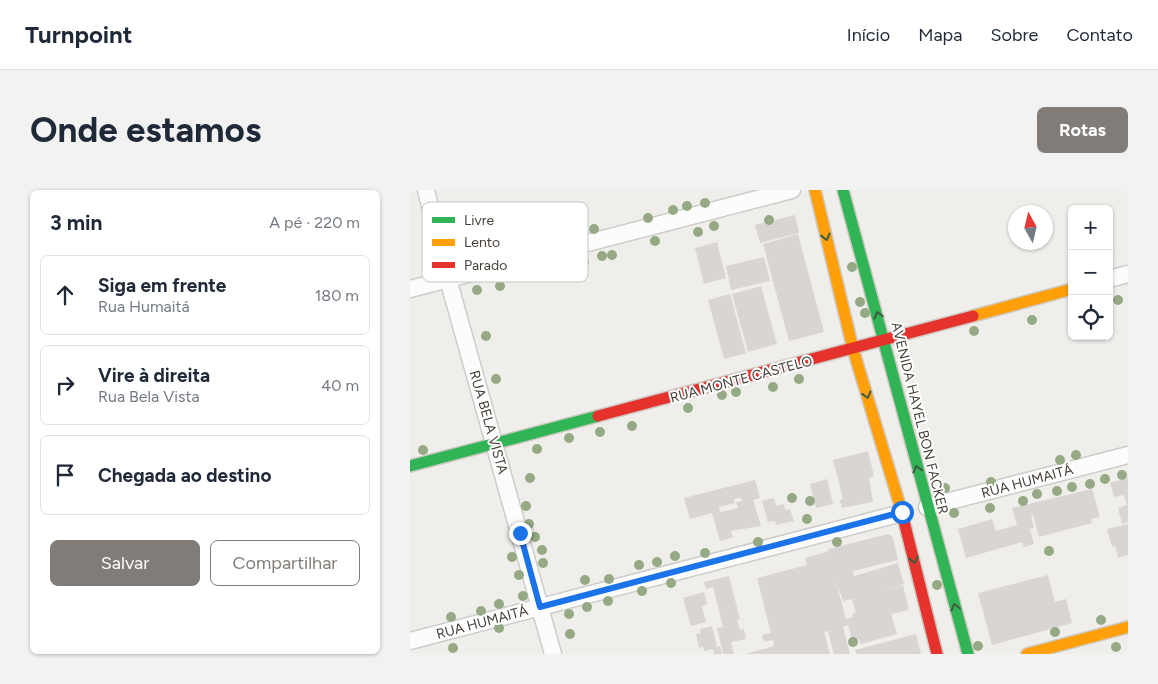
<!DOCTYPE html>
<html lang="pt">
<head>
<meta charset="utf-8">
<style>
	:root { --surface:#fff; --page:#f2f2f3; --text:#1f2937; --muted:#747a83; --line:#e0e1e3; --accent:#817c77 }
	body { margin:0; font-family:Figtree,sans-serif; background:var(--page); color:var(--text) }
	.controls { position:absolute; right:15px; top:15px; display:grid; overflow:hidden; border-radius:8px; box-shadow:0 1px 4px #0004 }
	.controls button { width:45px; height:45px; display:grid; place-items:center; padding:0; border:0; border-bottom:1px solid var(--line); background:var(--surface); color:var(--text); font:25px sans-serif }
	.compass { position:absolute; left:598px; top:15px; width:45px; height:45px; border-radius:50%; background:var(--surface); box-shadow:0 1px 4px #0004; rotate:352deg }
	.stop { position:absolute; width:15px; height:15px; margin:-11px; border:4px solid #1a73e8; border-radius:50%; background:#fff }
	.stop.end { background:#1a73e8; border-color:#fff; box-shadow:0 1px 5px #0008 }
	.list { margin:0; padding:0; list-style:none }
	h2 { display:flex; justify-content:space-between; align-items:center; height:65px; margin:0; padding:0 20px; font-size:21px }
	h2 small { font-size:16px; font-weight:400; color:var(--muted) }
	.list li { display:grid; grid-template-columns:32px 1fr auto; gap:15px; align-items:center; box-sizing:border-box; height:80px; margin:0 10px 10px; padding:0 10px; border:1px solid var(--line); border-radius:8px }
	.list b { display:block; font-size:19px; white-space:nowrap }
	.list p { margin:0; font-size:16px; white-space:nowrap; color:var(--muted) }
	.list em { font-size:16px; font-style:normal; color:var(--muted) }
	.actions { display:flex; gap:10px; padding:15px 20px }
	.actions a { flex:1; padding:11px 0; border:1px solid var(--accent); border-radius:8px; text-align:center; font-size:18px; color:var(--accent) }
	.actions .main { background:var(--accent); color:#fff }
	.icon { flex:none; width:28px; height:28px; fill:none; stroke:currentColor; stroke-width:2; stroke-linecap:round; stroke-linejoin:round }
	.map { position:relative; flex:none; width:718px; height:464px; overflow:hidden; border-radius:8px }
	header { display:flex; align-items:center; gap:30px; box-sizing:border-box; height:70px; padding:0 25px; background:var(--surface); border-bottom:1px solid var(--line) }
	header strong { font-size:24px }
	nav { display:flex; gap:28px; margin-inline-start:auto; font-size:18px }
	.intro { display:flex; align-items:center; justify-content:space-between; box-sizing:border-box; height:120px; padding:0 30px }
	h1 { margin:0; font-size:35px }
	.button { padding:12px 22px; border-radius:8px; background:var(--accent); color:#fff; font-size:18px; font-weight:700 }
	main { display:flex; gap:30px; padding:0 30px }
	aside { flex:1; background:var(--surface); border-radius:8px; box-shadow:0 1px 4px #0004 }
	.map>svg:first-child { display:block }
	.building { fill:#d8d5d2; fill-rule:evenodd }
	.lines { fill:none; stroke-linecap:round; stroke-linejoin:round }
	.street-casing { stroke:#ceccc9; stroke-width:19 }
	.fast-casing { stroke:#cecac3; stroke-width:14 }
	.slow-casing { stroke:#cecac3; stroke-width:14 }
	.jam-casing { stroke:#cecac3; stroke-width:14 }
	.street { stroke:#fdfcfc; stroke-width:16 }
	.fast { stroke:#30b455; stroke-width:11 }
	.slow { stroke:#ff9f0a; stroke-width:11 }
	.jam { stroke:#e5322d; stroke-width:11 }
	.tree { fill:#96a985 }
	.oneway { stroke:#405c3f }
	.route { stroke:#1a73e8; stroke-width:6 }
	.labels { text-anchor:middle; stroke-width:4; stroke-linejoin:round; paint-order:stroke }
	.street-label { font-size:14px; fill:#453f38; stroke:#fff }
	.key { fill:#fff; stroke:#c7c5c3; stroke-width:1 }
	.key-label { font-size:14px; fill:#453f38 }
</style>
</head>
<body>
<header>
<strong>Turnpoint</strong>
<nav><a>Início</a><a>Mapa</a><a>Sobre</a><a>Contato</a></nav>
</header>
<div class="intro"><h1>Onde estamos</h1><a class="button">Rotas</a></div>
<main>
<aside>
<h2>3 min<small>A pé · 220 m</small></h2>
<ul class="list">
<li><svg class="icon" aria-label="ahead" viewBox="0 0 24 24"><path d="M12 20V5M6 11l6-6 6 6"/></svg><div><b>Siga em frente</b><p>Rua Humaitá</p></div><em>180 m</em></li>
<li><svg class="icon" aria-label="right" viewBox="0 0 24 24"><path d="M7 20v-9h11M14 6l5 5-5 5"/></svg><div><b>Vire à direita</b><p>Rua Bela Vista</p></div><em>40 m</em></li>
<li><svg class="icon" aria-label="arrive" viewBox="0 0 24 24"><path d="M6 21V4h12l-3 4 3 4H6"/></svg><div><b>Chegada ao destino</b></div></li>
</ul>
<div class="actions"><a class="main">Salvar</a><a>Compartilhar</a></div>
</aside>
<div class="map">
<svg width="718" height="464" viewBox="0 0 718 464">
	<rect width="100%" height="100%" fill="#f0eeeb"/>
	<g class="building">
		<polygon points="385,25 389,43 350,53 345,35"/>
		<polygon points="388,44 414,142 379,151 353,54"/>
		<polygon points="307,52 316,88 294,94 285,58"/>
		<polygon points="354,67 360,91 321,100 316,76"/>
		<polygon points="351,96 367,154 338,162 322,104"/>
		<polygon points="320,104 336,163 314,169 298,110"/>
		<polygon points="458,261 464,286 459,288 463,312 432,318 430,310 433,309 423,270"/>
		<polygon points="718,288 718,332 712,334 708,318 717,315 714,305 704,307 700,293"/>
		<polygon points="417,289 423,314 406,318 400,294"/>
		<path d="M 345,290 L 350,308 L 343,310 L 351,336 L 321,341 L 323,347 L 310,351 L 302,323 L 280,329 L 274,308 ZM 331,308 L 332,311 L 326,312 L 328,318 L 310,322 L 309,317 L 325,313 L 324,309 Z"/>
		<polygon points="682,299 690,327 681,329 682,333 629,347 623,325 621,326 624,338 620,339 624,354 614,357 612,352 556,368 548,339 582,329 586,341 607,335 602,318"/>
		<polygon points="364,308 366,316 374,314 375,320 380,319 384,331 366,335 365,331 358,332 352,311"/>
		<polygon points="718,334 718,365 708,368 705,356 702,357 697,339"/>
		<path d="M 478,344 L 483,347 L 488,370 L 443,381 L 444,386 L 488,373 L 494,394 L 469,401 L 493,395 L 499,420 L 481,424 L 487,444 L 451,454 L 449,449 L 442,451 L 438,435 L 433,437 L 440,464 L 424,464 L 418,441 L 414,442 L 420,464 L 336,464 L 364,456 L 363,450 L 354,452 L 352,445 L 361,443 L 347,388 L 397,375 L 395,368 L 419,361 L 418,359 ZM 426,391 L 433,411 L 442,409 L 446,423 L 442,424 L 443,427 L 436,429 Z"/>
		<polygon points="638,385 645,412 656,409 662,433 582,455 568,403"/>
		<polygon points="319,386 322,397 320,398 322,398 330,429 327,430 330,440 334,439 336,449 321,452 324,464 313,464 307,438 313,437 303,397 296,399 294,392"/>
		<polygon points="294,402 297,414 292,416 296,432 281,436 273,408"/>
		<polygon points="302,436 307,457 310,456 312,464 304,464 303,459 294,461 293,457 289,458 286,444 291,443 290,439"/>
		<polygon points="506,444 511,464 447,464 445,460"/>
	</g>
	<g class="lines">
		<g class="street-casing">
			<g id="street">
				<polyline points="16,0 38,89 143,464"/>
				<polyline points="699,89 718,84"/>
				<polyline points="0,99 382,0"/>
				<polyline points="517,317 718,265"/>
				<polyline points="0,451 492,323"/>
			</g>
		</g>
		<g class="fast-casing">
			<g id="fast">
				<polyline points="433,0 558,464"/>
				<polyline points="0,276 188,226"/>
			</g>
		</g>
		<g class="slow-casing">
			<g id="slow">
				<polyline points="405,0 443,159 491,319"/>
				<polyline points="563,126 662,99"/>
				<polyline points="617,464 718,437"/>
			</g>
		</g>
		<g class="jam-casing">
			<g id="jam">
				<polyline points="188,226 563,126"/>
				<polyline points="491,319 527,464"/>
			</g>
		</g>
		<use href="#street" class="street"/>
		<use href="#fast" class="fast"/>
		<use href="#slow" class="slow"/>
		<use href="#jam" class="jam"/>
	</g>
	<g class="tree">
		<circle cx="295" cy="13" r="5"/>
		<circle cx="277" cy="16" r="5"/>
		<circle cx="263" cy="20" r="5"/>
		<circle cx="238" cy="28" r="5"/>
		<circle cx="359" cy="30" r="5"/>
		<circle cx="304" cy="36" r="5"/>
		<circle cx="184" cy="39" r="5"/>
		<circle cx="288" cy="42" r="5"/>
		<circle cx="245" cy="51" r="5"/>
		<circle cx="202" cy="65" r="5"/>
		<circle cx="192" cy="66" r="5"/>
		<circle cx="174" cy="72" r="5"/>
		<circle cx="442" cy="77" r="5"/>
		<circle cx="90" cy="96" r="5"/>
		<circle cx="67" cy="100" r="5"/>
		<circle cx="708" cy="110" r="5"/>
		<circle cx="450" cy="112" r="5"/>
		<circle cx="455" cy="123" r="5"/>
		<circle cx="622" cy="130" r="5"/>
		<circle cx="564" cy="141" r="5"/>
		<circle cx="76" cy="146" r="5"/>
		<circle cx="86" cy="189" r="5"/>
		<circle cx="389" cy="189" r="5"/>
		<circle cx="363" cy="197" r="5"/>
		<circle cx="326" cy="202" r="5"/>
		<circle cx="312" cy="205" r="5"/>
		<circle cx="278" cy="218" r="5"/>
		<circle cx="510" cy="226" r="5"/>
		<circle cx="222" cy="236" r="5"/>
		<circle cx="190" cy="242" r="5"/>
		<circle cx="159" cy="248" r="5"/>
		<circle cx="127" cy="259" r="5"/>
		<circle cx="13" cy="260" r="5"/>
		<circle cx="666" cy="265" r="5"/>
		<circle cx="650" cy="270" r="5"/>
		<circle cx="712" cy="285" r="5"/>
		<circle cx="120" cy="288" r="5"/>
		<circle cx="695" cy="289" r="5"/>
		<circle cx="581" cy="292" r="5"/>
		<circle cx="680" cy="294" r="5"/>
		<circle cx="662" cy="297" r="5"/>
		<circle cx="535" cy="298" r="5"/>
		<circle cx="647" cy="301" r="5"/>
		<circle cx="627" cy="304" r="5"/>
		<circle cx="382" cy="308" r="5"/>
		<circle cx="400" cy="311" r="5"/>
		<circle cx="613" cy="311" r="5"/>
		<circle cx="116" cy="316" r="5"/>
		<circle cx="580" cy="318" r="5"/>
		<circle cx="544" cy="323" r="5"/>
		<circle cx="397" cy="329" r="5"/>
		<circle cx="119" cy="334" r="5"/>
		<circle cx="125" cy="347" r="5"/>
		<circle cx="348" cy="352" r="5"/>
		<circle cx="427" cy="352" r="5"/>
		<circle cx="132" cy="360" r="5"/>
		<circle cx="639" cy="361" r="5"/>
		<circle cx="295" cy="363" r="5"/>
		<circle cx="265" cy="366" r="5"/>
		<circle cx="102" cy="367" r="5"/>
		<circle cx="247" cy="372" r="5"/>
		<circle cx="133" cy="373" r="5"/>
		<circle cx="229" cy="375" r="5"/>
		<circle cx="109" cy="385" r="5"/>
		<circle cx="199" cy="389" r="5"/>
		<circle cx="175" cy="390" r="5"/>
		<circle cx="261" cy="393" r="5"/>
		<circle cx="527" cy="395" r="5"/>
		<circle cx="232" cy="401" r="5"/>
		<circle cx="113" cy="406" r="5"/>
		<circle cx="198" cy="411" r="5"/>
		<circle cx="89" cy="414" r="5"/>
		<circle cx="177" cy="417" r="5"/>
		<circle cx="71" cy="421" r="5"/>
		<circle cx="159" cy="424" r="5"/>
		<circle cx="41" cy="427" r="5"/>
		<circle cx="691" cy="430" r="5"/>
		<circle cx="89" cy="438" r="5"/>
		<circle cx="645" cy="442" r="5"/>
		<circle cx="160" cy="444" r="5"/>
		<circle cx="443" cy="452" r="5"/>
		<circle cx="568" cy="456" r="5"/>
		<circle cx="706" cy="457" r="5"/>
		<circle cx="43" cy="458" r="5"/>
	</g>
	<defs><path id="oneway-chevron" d="M-2-3.5L2.5 0L-2 3.5" fill="none" stroke-width="1.6" stroke-linecap="round" stroke-linejoin="round" transform="scale(1.25)"/></defs>
	<g class="oneway">
		<use href="#oneway-chevron" transform="translate(416 47) rotate(76)"/>
		<use href="#oneway-chevron" transform="translate(468 125) rotate(-106)"/>
		<use href="#oneway-chevron" transform="translate(457 205) rotate(73)"/>
		<use href="#oneway-chevron" transform="translate(507 279) rotate(-105)"/>
		<use href="#oneway-chevron" transform="translate(504 370) rotate(76)"/>
		<use href="#oneway-chevron" transform="translate(545 417) rotate(-105)"/>
	</g>
	<g class="lines">
		<polyline class="route" points="110,343 130,417 492,322"/>
	</g>
	<g class="labels">
		<g class="street-label">
			<text transform="translate(331 189) rotate(-15)" y="5">RUA MONTE CASTELO</text>
			<text transform="translate(510 228) rotate(76)" y="5">AVENIDA HAYEL BON FACKER</text>
			<text transform="translate(79 232) rotate(74)" y="5">RUA BELA VISTA</text>
			<text transform="translate(617 291) rotate(-15)" y="5">RUA HUMAITÁ</text>
			<text transform="translate(72 432) rotate(-15)" y="5">RUA HUMAITÁ</text>
		</g>
	</g>
	<rect x="12" y="12" width="166" height="80" rx="8" class="key"/>
	<rect x="22" y="27" width="23" height="6" fill="#30b455"/>
	<rect x="22" y="49" width="23" height="7" fill="#ff9f0a"/>
	<rect x="22" y="72" width="23" height="6" fill="#e5322d"/>
	<g class="key-label">
		<text x="54" y="35">Livre</text>
		<text x="54" y="57">Lento</text>
		<text x="54" y="80">Parado</text>
	</g>
</svg>
<div class="controls">
<button>+</button>
<button>−</button>
<button><svg class="icon" aria-label="locate" viewBox="0 0 24 24"><circle cx="12" cy="12" r="6"/><path d="M12 2v4M12 18v4M2 12h4M18 12h4"/></svg></button>
</div>
<svg class="compass" viewBox="-18 -18 36 36"><path d="M0-13l5 13h-10z" fill="#e53935"/><path d="M0 13l5-13h-10z" fill="#747a83"/></svg>
<div class="stop" style="left:492px;top:322px"></div>
<div class="stop end" style="left:110px;top:343px"></div>
</div>
</main>
</body>
</html>
